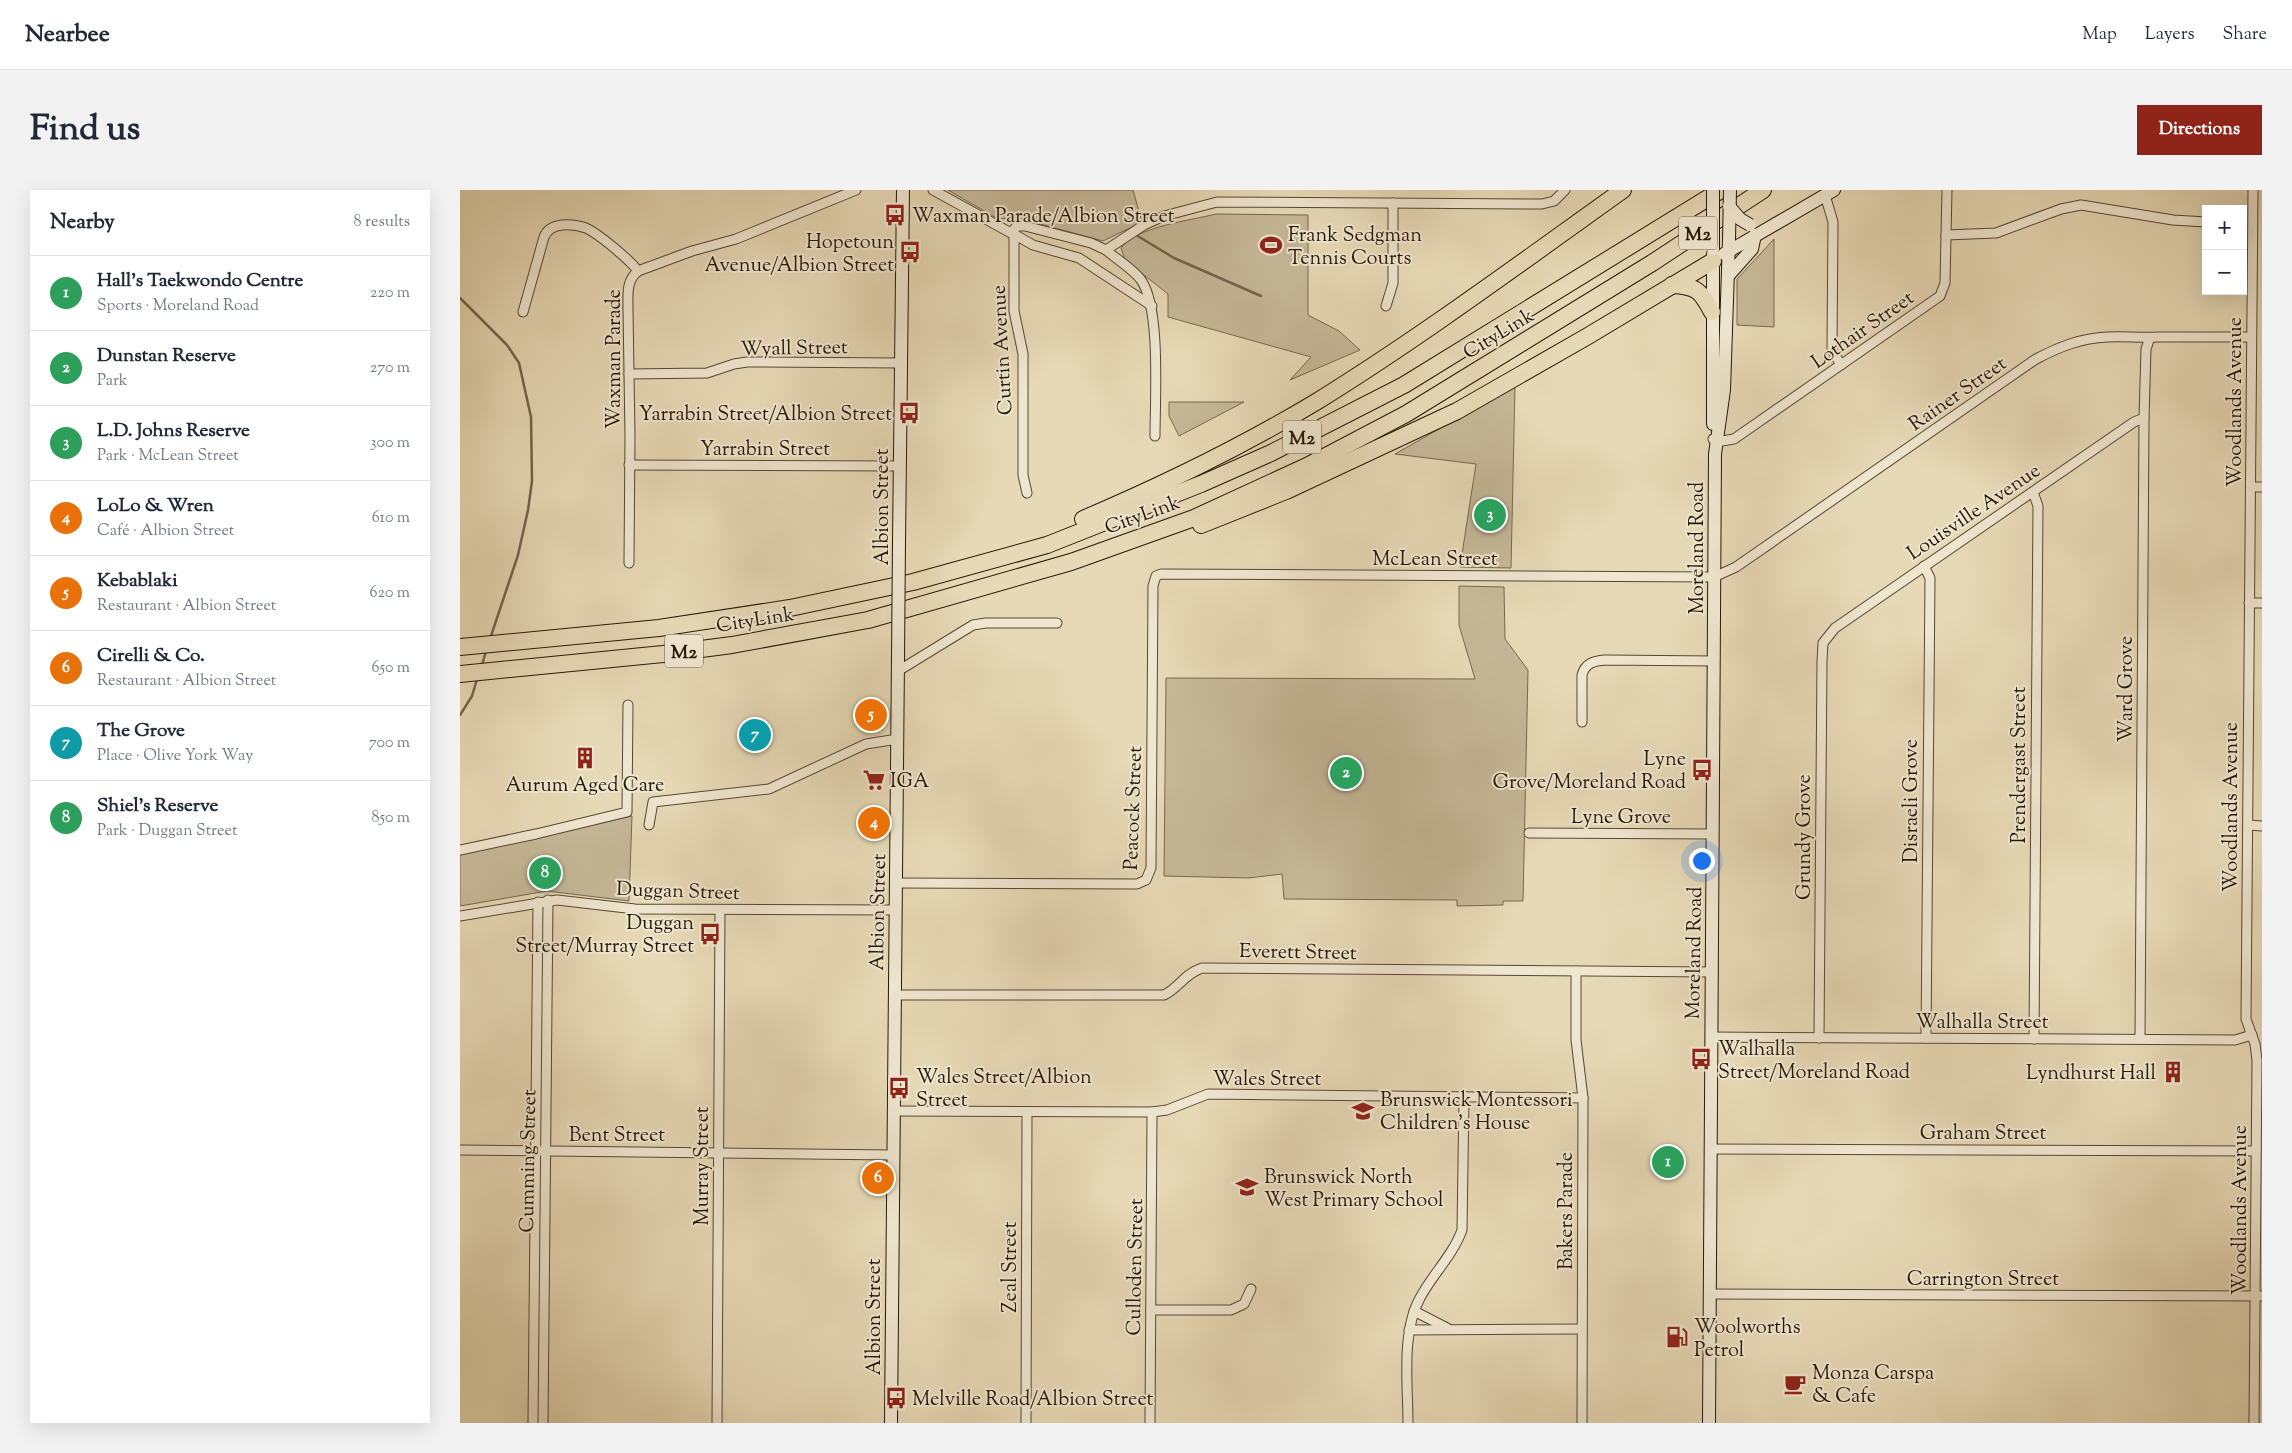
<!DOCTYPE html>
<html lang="en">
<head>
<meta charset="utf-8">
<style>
	:root { --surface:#fff; --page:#f2f2f3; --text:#1f2937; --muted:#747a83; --line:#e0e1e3; --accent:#8f2418 }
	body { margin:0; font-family:"Sorts Mill Goudy",serif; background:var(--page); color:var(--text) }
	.controls { position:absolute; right:15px; top:15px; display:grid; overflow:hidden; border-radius:0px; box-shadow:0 5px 20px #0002 }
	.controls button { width:45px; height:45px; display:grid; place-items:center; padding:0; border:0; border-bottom:1px solid var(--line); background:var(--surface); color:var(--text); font:25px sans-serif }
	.you { position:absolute; left:1241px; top:670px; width:18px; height:18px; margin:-12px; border:4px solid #fff; border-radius:50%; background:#1a73e8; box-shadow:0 0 0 8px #1a73e833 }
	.badge { display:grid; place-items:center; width:32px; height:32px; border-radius:50%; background:var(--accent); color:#fff; font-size:16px; font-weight:700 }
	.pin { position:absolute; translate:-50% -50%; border:2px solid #fff; box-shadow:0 1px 5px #0006 }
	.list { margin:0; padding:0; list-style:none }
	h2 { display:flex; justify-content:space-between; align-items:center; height:65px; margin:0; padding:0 20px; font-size:21px }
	h2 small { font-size:16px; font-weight:400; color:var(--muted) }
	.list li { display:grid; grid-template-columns:32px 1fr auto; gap:15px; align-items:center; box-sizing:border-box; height:75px; padding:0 20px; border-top:1px solid var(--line) }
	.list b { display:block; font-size:19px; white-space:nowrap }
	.list p { margin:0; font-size:16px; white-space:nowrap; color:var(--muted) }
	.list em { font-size:16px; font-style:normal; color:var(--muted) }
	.map { position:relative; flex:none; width:1802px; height:1233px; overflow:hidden; border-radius:0px }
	header { display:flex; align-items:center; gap:30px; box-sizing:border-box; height:70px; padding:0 25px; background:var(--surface); border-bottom:1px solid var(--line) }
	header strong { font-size:24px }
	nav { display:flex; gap:28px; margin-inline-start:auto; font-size:18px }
	.intro { display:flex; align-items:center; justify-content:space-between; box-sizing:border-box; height:120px; padding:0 30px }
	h1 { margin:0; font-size:35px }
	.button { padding:12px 22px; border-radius:0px; background:var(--accent); color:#fff; font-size:18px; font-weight:700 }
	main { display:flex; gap:30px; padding:0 30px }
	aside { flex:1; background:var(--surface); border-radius:0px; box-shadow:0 5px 20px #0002 }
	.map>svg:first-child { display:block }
	.green { fill:#c5b897; stroke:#76684f }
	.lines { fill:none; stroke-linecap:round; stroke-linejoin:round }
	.stream { stroke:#72644c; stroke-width:2.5 }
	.street-casing { stroke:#564832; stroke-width:11 }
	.secondary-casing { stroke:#261807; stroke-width:14 }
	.highway-casing { stroke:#261807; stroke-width:18 }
	.street { stroke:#efe6cf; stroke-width:9 }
	.secondary { stroke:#efe6cf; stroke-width:12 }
	.highway { stroke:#e6d9b5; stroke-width:16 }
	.secondary-bridge-casing { stroke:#261807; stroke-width:14; stroke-linecap:butt }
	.secondary-bridge { stroke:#efe6cf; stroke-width:12 }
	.labels { text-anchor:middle; stroke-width:4; stroke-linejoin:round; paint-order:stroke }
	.shield { fill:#efe6cf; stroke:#625643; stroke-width:1 }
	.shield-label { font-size:19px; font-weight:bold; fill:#261807 }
	.poi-label { font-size:20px; fill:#261807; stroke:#efe6cf; text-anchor:start }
	.street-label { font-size:20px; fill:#261807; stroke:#efe6cf }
</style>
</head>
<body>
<header>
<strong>Nearbee</strong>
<nav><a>Map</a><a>Layers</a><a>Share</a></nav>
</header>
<div class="intro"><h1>Find us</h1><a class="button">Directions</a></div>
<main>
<aside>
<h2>Nearby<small>8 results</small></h2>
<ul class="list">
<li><span class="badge" style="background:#2e9e5b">1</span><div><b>Hall's Taekwondo Centre</b><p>Sports · Moreland Road</p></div><em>220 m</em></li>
<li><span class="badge" style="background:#2e9e5b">2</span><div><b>Dunstan Reserve</b><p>Park</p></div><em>270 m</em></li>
<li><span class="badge" style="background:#2e9e5b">3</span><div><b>L.D. Johns Reserve</b><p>Park · McLean Street</p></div><em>300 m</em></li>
<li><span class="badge" style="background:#e8710a">4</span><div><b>LoLo &amp; Wren</b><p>Café · Albion Street</p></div><em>610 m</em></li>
<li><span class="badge" style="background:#e8710a">5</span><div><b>Kebablaki</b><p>Restaurant · Albion Street</p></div><em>620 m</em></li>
<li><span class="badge" style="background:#e8710a">6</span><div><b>Cirelli &amp; Co.</b><p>Restaurant · Albion Street</p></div><em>650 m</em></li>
<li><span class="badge" style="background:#0f9aa8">7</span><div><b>The Grove</b><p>Place · Olive York Way</p></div><em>700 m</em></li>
<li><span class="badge" style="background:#2e9e5b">8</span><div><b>Shiel's Reserve</b><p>Park · Duggan Street</p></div><em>850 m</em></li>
</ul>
</aside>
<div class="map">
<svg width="1802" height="1233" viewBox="0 0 1802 1233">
	<rect width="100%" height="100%" fill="#e6d9b5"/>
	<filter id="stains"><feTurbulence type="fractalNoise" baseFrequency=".004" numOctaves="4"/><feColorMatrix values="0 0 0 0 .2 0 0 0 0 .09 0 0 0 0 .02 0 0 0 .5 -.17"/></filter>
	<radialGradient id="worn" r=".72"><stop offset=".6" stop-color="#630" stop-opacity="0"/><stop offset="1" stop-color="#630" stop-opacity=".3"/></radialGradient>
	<g class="green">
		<polygon points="488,0 673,0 682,32 643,51 558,28 538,29"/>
		<path d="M 756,24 L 848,25 L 848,125 L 879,141 L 900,160 L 830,190 L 851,167 L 708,127 L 708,104 L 665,70 L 661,58 C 675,37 732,30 756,24 Z"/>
		<polygon points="1314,49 1314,137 1277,135 1277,89"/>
		<polygon points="1055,196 1051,378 1000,377 1016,274 935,264"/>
		<polygon points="709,212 784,212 719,246 709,226"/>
		<polygon points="999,396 1044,397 1045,449 1068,480 1063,711 1043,711 1043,715 997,716 997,710 824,709 822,684 788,688 704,686 706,488 1015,489 999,435"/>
		<polygon points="172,626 169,711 87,701 0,716 0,665"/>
	</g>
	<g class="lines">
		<g class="stream">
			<polyline points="676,45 714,68 801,106"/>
			<polyline points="0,108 47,155 59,173 71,227 72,291 68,320 58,365 30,449"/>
			<polyline points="22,475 26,461"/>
			<polyline points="0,525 12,506 17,489"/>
		</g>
		<g class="street-casing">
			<g id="street">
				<polyline points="473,0 551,43 557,36 565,36 631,53 646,60 684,35 704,26 757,12 1082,14 1094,11 1105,0"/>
				<polyline points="1793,0 1786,829 1795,854 1797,870 1794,1233"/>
				<polyline points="1365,5 1373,32 1372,160 1381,175"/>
				<polyline points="552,43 573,55 619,68 692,116"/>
				<polyline points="554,45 554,121 563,164 563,285 567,303"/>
				<polyline points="1486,45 1536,43 1601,19 1621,15 1713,30 1746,32"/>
				<path d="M 646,60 C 655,68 674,80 681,90 C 701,118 695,209 695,246"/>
				<polyline points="926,116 933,93 933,13"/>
				<path d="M 63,122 L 84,47 C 90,32 112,33 126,38 C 139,44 170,70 178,81"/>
				<polyline points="169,184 247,183 274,174 287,172 441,173"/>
				<polyline points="1253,249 1262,251 1274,249 1480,106 1485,93 1487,0"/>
				<polyline points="169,275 440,276"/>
				<polyline points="1791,297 1802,297"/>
				<polyline points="1573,302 1578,316 1574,849"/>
				<path d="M 169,373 L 170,246 L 168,119 C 168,104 166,91 178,81 L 232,61 L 276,49 L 396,0"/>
				<polyline points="1464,376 1470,388 1466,848"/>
				<polyline points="1789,413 1802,413"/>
				<polyline points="438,481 513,435 526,433 597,433"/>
				<path d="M 1122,532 L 1122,485 C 1125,473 1134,471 1145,470 L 1254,471"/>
				<polyline points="189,635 193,612 309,599 406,554 438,549"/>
				<polyline points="1788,635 1802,636"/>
				<polyline points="1069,643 1253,644"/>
				<polyline points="0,660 76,644 167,622 168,515"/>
				<path d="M 436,693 L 677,694 L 686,690 L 691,678 L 693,396 L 696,386 L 701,384 L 1254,387 L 1276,377 L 1576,169 C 1599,157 1621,148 1647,147 C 1664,146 1681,148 1698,147 L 1791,147"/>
				<polyline points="0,726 97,710 175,719 436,720"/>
				<polyline points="1116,781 1116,850 1123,908 1122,1233"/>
				<path d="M 435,805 L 704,805 C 719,798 724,784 742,778 L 1252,782"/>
				<polyline points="1251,847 1775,850 1792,845"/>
				<polyline points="1359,848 1362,471 1363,453 1375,438 1674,232 1684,228"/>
				<polyline points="1680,849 1684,228 1686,159 1689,150"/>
				<polyline points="434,921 692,922 707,920 748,904 1123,908"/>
				<polyline points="1250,959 1796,961"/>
				<polyline points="0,960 433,965"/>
				<polyline points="1249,1104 1802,1106"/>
				<polyline points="691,1120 771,1120 784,1114 791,1099"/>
				<polyline points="954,1121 987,1138"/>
				<polyline points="949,1140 1122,1139"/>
				<polyline points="73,1233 78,712"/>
				<polyline points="83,1233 88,710"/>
				<polyline points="257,1233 260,720"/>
				<polyline points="566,1233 567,922"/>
				<polyline points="690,1233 692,922"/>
				<path d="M 948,1233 C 948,1195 941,1142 960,1108 C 972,1085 993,1065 1002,1040 L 1004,906"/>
			</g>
		</g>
		<g class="secondary-casing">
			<g id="secondary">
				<polyline points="1264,64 1374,0"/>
				<polyline points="1268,86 1292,59 1295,45"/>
				<polyline points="1253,234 1253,64"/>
				<polyline points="439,353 443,0"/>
				<polyline points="431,1233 438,467"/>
				<polyline points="1249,1233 1255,264 1264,200 1269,50"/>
			</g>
		</g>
		<g class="highway-casing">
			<g id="highway">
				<path d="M 1212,95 C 1237,96 1241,101 1252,122"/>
				<path d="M 623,329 C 703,295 781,257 856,212 C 961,147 1062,72 1163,0"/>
				<polyline points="741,335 826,301 997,221 1128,146 1253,71"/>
				<polyline points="0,457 199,438 330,418 453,392 587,355 741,294 811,263 944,195 1261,0"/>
				<polyline points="0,484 203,464 272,455 408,430 611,372 734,328 847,276 946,224 1192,73 1303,0"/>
			</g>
		</g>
		<use href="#street" class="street"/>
		<use href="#secondary" class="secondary"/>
		<use href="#highway" class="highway"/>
		<g class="secondary-bridge-casing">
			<g id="secondary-bridge">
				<polyline points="1269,16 1280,29 1290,35"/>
				<polyline points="1269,50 1270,0"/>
				<polyline points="1253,59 1253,0"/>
				<polyline points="438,467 439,353"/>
			</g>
		</g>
		<use href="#secondary-bridge" class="secondary-bridge"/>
	</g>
	<defs>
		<g id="bus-bare" transform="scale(1.725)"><path d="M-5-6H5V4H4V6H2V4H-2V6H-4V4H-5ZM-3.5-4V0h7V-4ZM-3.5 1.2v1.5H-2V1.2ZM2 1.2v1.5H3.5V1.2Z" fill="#8f2418" stroke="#efe6cf" stroke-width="2.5" paint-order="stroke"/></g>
		<g id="stadium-bare" transform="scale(1.725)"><path d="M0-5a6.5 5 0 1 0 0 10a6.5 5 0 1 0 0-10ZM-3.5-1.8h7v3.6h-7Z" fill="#8f2418" stroke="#efe6cf" stroke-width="2.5" paint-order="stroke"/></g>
		<g id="building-bare" transform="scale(1.725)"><path d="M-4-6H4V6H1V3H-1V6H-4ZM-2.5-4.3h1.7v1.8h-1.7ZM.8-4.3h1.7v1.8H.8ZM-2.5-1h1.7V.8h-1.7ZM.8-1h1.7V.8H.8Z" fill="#8f2418" stroke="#efe6cf" stroke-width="2.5" paint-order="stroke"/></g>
		<g id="supermarket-bare" transform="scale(1.725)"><path d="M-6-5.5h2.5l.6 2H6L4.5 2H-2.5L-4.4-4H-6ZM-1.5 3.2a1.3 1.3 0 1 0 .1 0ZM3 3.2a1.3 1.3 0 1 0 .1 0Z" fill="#8f2418" stroke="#efe6cf" stroke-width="2.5" paint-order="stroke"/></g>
		<g id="school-bare" transform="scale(1.725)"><path d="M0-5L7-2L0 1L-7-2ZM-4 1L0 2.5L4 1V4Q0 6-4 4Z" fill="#8f2418" stroke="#efe6cf" stroke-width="2.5" paint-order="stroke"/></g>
		<g id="fuel-bare" transform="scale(1.725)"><path d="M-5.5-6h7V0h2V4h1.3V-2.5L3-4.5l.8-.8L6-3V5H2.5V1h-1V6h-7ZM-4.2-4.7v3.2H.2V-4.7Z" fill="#8f2418" stroke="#efe6cf" stroke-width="2.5" paint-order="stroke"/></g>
		<g id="cafe-bare" transform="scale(1.725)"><path d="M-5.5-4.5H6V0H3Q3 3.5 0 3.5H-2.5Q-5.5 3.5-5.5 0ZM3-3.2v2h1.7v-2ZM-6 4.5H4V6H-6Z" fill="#8f2418" stroke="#efe6cf" stroke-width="2.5" paint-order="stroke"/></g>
	</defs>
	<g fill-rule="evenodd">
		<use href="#bus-bare" x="435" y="25"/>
		<use href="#stadium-bare" x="811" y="55"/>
		<use href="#bus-bare" x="450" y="62"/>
		<use href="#bus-bare" x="449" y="223"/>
		<use href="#building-bare" x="125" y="568"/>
		<use href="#bus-bare" x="1242" y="580"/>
		<use href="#supermarket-bare" x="414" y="590"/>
		<use href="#bus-bare" x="250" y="744"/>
		<use href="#bus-bare" x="1241" y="869"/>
		<use href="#building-bare" x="1713" y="882"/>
		<use href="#bus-bare" x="439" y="898"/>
		<use href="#school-bare" x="903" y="921"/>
		<use href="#school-bare" x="787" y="997"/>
		<use href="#fuel-bare" x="1217" y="1147"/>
		<use href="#cafe-bare" x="1335" y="1194"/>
		<use href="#bus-bare" x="436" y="1208"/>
	</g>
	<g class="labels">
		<g class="shield">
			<rect x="1219" y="26.5" width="38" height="33" rx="4"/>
			<rect x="823" y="230.5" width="38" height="33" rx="4"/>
			<rect x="205" y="444.5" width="38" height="33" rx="4"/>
		</g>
		<g class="shield-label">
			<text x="1238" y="50">M2</text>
			<text x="842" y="254">M2</text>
			<text x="224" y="468">M2</text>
		</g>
		<g class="poi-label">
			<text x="452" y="32">Waxman Parade/Albion Street</text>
			<text x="828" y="51">Frank Sedgman<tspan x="828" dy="23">Tennis Courts</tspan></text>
			<text x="434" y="58" text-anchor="end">Hopetoun<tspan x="434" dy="23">Avenue/Albion Street</tspan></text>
			<text x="432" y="230" text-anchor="end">Yarrabin Street/Albion Street</text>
			<text x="1226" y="575" text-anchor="end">Lyne<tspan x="1226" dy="23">Grove/Moreland Road</tspan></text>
			<text x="430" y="597">IGA</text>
			<text x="125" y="601" text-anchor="middle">Aurum Aged Care</text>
			<text x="234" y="739" text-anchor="end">Duggan<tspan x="234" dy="23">Street/Murray Street</tspan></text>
			<text x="1258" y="865">Walhalla<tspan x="1258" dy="23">Street/Moreland Road</tspan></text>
			<text x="1696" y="889" text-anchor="end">Lyndhurst Hall</text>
			<text x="456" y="893">Wales Street/Albion<tspan x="456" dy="23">Street</tspan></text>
			<text x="920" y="916">Brunswick Montessori<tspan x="920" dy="23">Children's House</tspan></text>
			<text x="804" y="993">Brunswick North<tspan x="804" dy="23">West Primary School</tspan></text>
			<text x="1234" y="1143">Woolworths<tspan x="1234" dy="23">Petrol</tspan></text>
			<text x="1352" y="1189">Monza Carspa<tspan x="1352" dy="23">&amp; Cafe</tspan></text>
			<text x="452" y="1215">Melville Road/Albion Street</text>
		</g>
		<g class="street-label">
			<text transform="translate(1402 139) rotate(-35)" y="7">Lothair Street</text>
			<text transform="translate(1038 143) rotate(-31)" y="7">CityLink</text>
			<text transform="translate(334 157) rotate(-1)" y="7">Wyall Street</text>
			<text transform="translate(541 160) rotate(-93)" y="7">Curtin Avenue</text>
			<text transform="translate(153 169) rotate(-90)" y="7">Waxman Parade</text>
			<text transform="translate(1497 203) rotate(-35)" y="7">Rainer Street</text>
			<text transform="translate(1774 212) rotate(-90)" y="7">Woodlands Avenue</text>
			<text x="305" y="265">Yarrabin Street</text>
			<text transform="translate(421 317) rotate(-90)" y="7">Albion Street</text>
			<text transform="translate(1513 321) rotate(-34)" y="7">Louisville Avenue</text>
			<text transform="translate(682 324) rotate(-20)" y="7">CityLink</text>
			<text transform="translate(1236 358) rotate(-90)" y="7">Moreland Road</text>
			<text x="975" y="375">McLean Street</text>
			<text transform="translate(295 429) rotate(-9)" y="7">CityLink</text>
			<text transform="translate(1665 499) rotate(-90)" y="7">Ward Grove</text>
			<text transform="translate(1558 575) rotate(-90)" y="7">Prendergast Street</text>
			<text transform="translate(1450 611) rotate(-90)" y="7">Disraeli Grove</text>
			<text transform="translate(1770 617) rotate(-90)" y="7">Woodlands Avenue</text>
			<text transform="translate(672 618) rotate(-88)" y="7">Peacock Street</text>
			<text x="1161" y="633">Lyne Grove</text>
			<text transform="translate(1343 647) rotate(-90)" y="7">Grundy Grove</text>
			<text transform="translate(218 700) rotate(2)" y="7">Duggan Street</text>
			<text transform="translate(417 722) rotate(-89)" y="7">Albion Street</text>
			<text transform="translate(838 761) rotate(1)" y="7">Everett Street</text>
			<text transform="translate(1233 763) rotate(-89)" y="7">Moreland Road</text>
			<text x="1522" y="838">Walhalla Street</text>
			<text x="807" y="895">Wales Street</text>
			<text x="1523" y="949">Graham Street</text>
			<text x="157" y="951">Bent Street</text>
			<text transform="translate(67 971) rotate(-89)" y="7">Cumming Street</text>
			<text transform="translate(241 976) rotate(-90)" y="7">Murray Street</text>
			<text transform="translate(1779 1020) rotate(-90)" y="7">Woodlands Avenue</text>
			<text transform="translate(1105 1021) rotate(-90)" y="7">Bakers Parade</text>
			<text transform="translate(549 1077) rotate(-90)" y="7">Zeal Street</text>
			<text transform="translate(674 1077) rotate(-89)" y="7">Culloden Street</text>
			<text x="1523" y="1095">Carrington Street</text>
			<text transform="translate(413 1127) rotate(-90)" y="7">Albion Street</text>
		</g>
	</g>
	<rect width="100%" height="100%" filter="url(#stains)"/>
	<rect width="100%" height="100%" fill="url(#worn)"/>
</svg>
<div class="controls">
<button>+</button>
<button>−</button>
</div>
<div class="you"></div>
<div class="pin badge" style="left:1208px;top:972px;background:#2e9e5b">1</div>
<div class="pin badge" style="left:886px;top:583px;background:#2e9e5b">2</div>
<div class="pin badge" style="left:1030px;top:325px;background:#2e9e5b">3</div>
<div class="pin badge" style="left:414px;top:633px;background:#e8710a">4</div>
<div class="pin badge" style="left:411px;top:525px;background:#e8710a">5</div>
<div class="pin badge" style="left:418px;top:988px;background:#e8710a">6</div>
<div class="pin badge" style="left:295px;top:545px;background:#0f9aa8">7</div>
<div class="pin badge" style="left:85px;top:683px;background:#2e9e5b">8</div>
</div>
</main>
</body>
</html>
